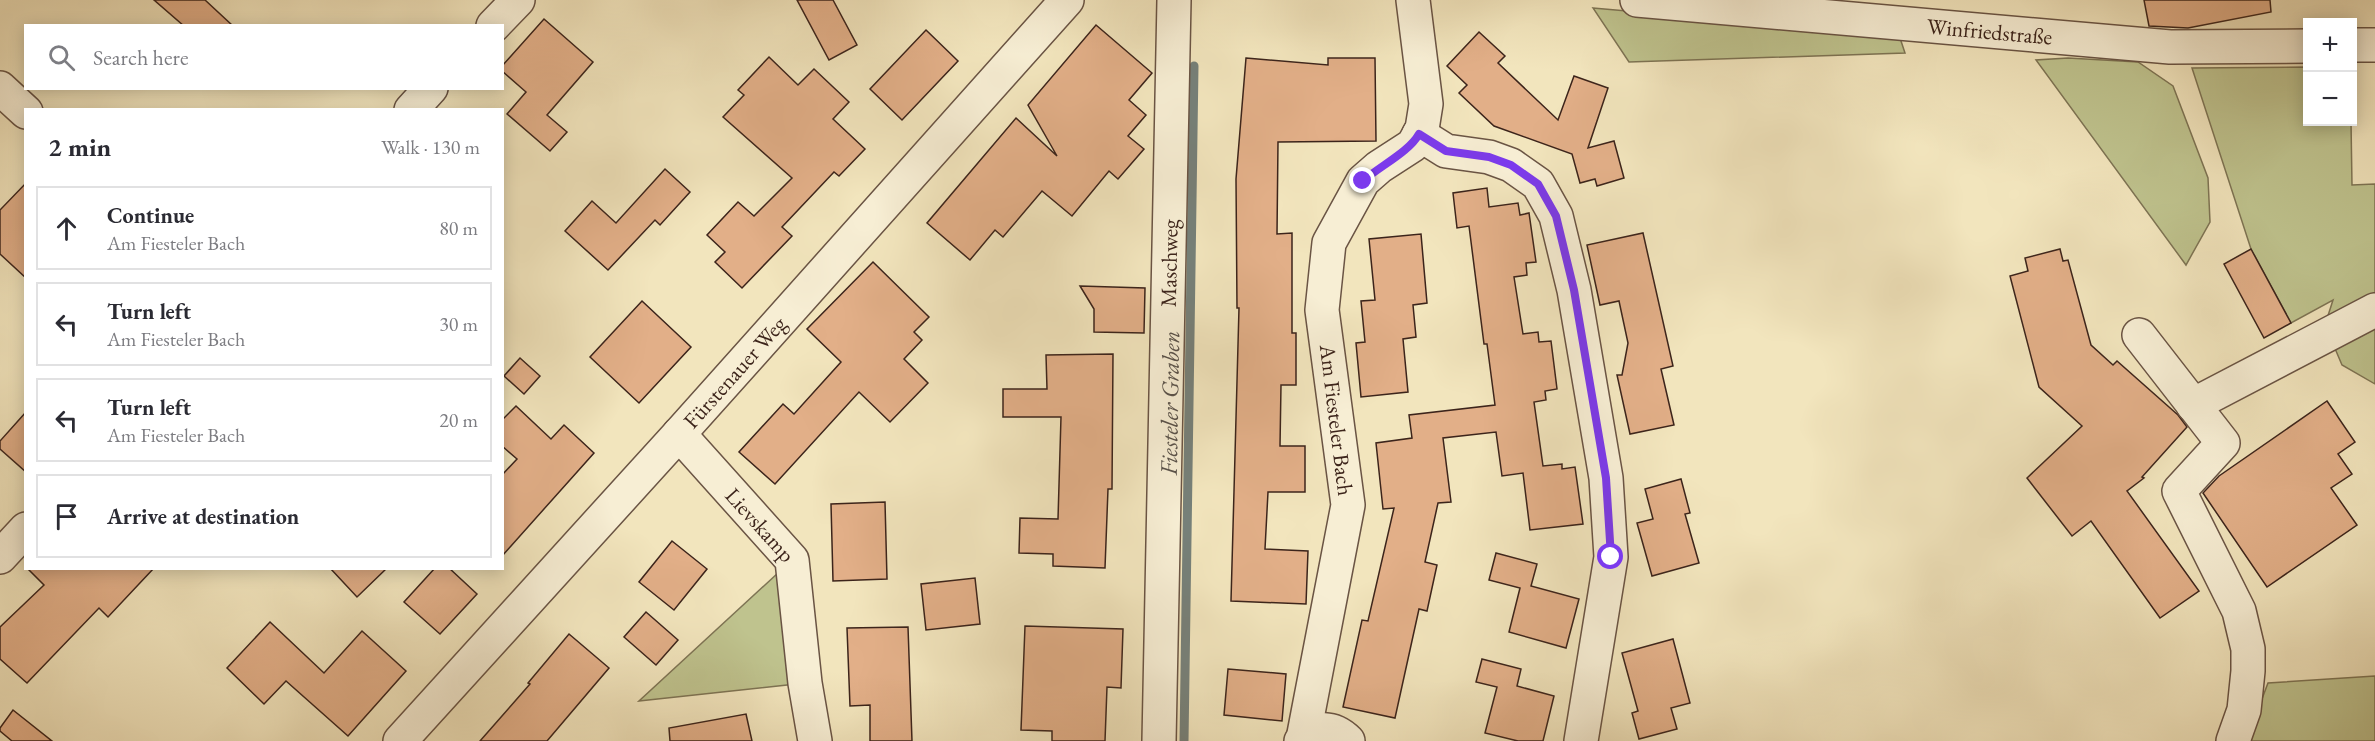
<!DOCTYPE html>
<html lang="en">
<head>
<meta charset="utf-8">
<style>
	:root { --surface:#fff; --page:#f7f7f7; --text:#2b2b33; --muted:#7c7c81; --line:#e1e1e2 }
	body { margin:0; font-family:"EB Garamond",serif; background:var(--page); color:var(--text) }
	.controls { position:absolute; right:18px; top:18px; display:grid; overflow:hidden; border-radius:0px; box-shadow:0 3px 15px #0003 }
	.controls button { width:54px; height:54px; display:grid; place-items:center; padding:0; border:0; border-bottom:2px solid var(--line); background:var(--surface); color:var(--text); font:30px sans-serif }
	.stop { position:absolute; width:18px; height:18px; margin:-14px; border:4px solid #7c3aed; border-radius:50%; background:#fff }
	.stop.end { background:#7c3aed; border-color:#fff; box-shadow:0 2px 6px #0008 }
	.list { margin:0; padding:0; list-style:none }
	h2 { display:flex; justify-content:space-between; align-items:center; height:78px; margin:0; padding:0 24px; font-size:26px }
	h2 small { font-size:20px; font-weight:400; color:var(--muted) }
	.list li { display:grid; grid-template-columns:39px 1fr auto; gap:18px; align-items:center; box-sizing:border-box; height:84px; margin:0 12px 12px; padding:0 12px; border:2px solid var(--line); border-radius:0px }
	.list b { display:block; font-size:22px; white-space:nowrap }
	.list p { margin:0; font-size:20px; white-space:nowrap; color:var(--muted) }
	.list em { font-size:20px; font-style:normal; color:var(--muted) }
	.icon { flex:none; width:33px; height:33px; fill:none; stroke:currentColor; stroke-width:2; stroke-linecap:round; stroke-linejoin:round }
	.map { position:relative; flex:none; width:2375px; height:741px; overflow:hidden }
	.search { position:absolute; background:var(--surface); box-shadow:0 3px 15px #0003; left:24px; top:24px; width:480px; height:66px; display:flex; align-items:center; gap:15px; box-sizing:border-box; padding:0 21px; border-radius:0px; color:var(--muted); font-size:22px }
	.panel { position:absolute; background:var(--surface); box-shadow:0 3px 15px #0003; left:24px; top:108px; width:480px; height:462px; border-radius:0px }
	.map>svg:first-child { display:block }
	.green { fill:#bfc38e; stroke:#7e7454; stroke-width:1.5 }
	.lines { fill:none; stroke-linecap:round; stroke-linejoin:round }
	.stream { stroke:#768079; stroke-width:9 }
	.building { fill:#e2af88; stroke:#3c241b; stroke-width:1.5 }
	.minor-casing { stroke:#6a5444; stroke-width:36 }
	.minor { stroke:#f7eed4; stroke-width:33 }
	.route { stroke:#7c3aed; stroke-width:8 }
	.labels { text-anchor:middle; stroke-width:4.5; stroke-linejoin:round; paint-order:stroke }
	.street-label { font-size:22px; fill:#3c241b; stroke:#f7eed4 }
	.water-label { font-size:24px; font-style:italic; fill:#59524a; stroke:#f7eed4 }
</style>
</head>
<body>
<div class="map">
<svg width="2375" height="741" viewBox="0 0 2375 741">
	<rect width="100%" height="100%" fill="#f2e5bd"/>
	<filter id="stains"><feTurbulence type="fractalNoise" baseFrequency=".00333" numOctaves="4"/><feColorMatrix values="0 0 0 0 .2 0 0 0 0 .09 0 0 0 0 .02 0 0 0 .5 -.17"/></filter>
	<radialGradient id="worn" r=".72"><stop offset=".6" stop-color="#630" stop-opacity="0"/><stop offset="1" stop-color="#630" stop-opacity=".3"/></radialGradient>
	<g class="green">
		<polygon points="1593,8 1899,35 1905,53 1629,62"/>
		<polygon points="2068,58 2138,62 2173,86 2208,178 2210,222 2186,265 2036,60"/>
		<polygon points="2307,67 2308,122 2351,122 2352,185 2375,184 2375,384 2342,365 2325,325 2333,300 2291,323 2251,249 2192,68"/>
		<polygon points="792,560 805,683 639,701"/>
		<polygon points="2375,676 2375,741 2246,741 2268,683"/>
	</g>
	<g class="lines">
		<polyline class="stream" points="1184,741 1194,66"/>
	</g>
	<g class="building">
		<polygon points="154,0 205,0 233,26 184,26"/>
		<polygon points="797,0 833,0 857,45 829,60"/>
		<polygon points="2144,0 2270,0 2271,12 2188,28 2149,26"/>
		<polygon points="544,19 593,62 547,115 567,132 550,151 507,114 526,92 502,71 502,66"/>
		<polygon points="1096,25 1152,73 1129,100 1146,115 1128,136 1144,149 1118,179 1109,171 1072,216 1042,191 1003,237 995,230 970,260 927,223 1016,118 1057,156 1028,105"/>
		<polygon points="926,30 958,61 902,120 870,89"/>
		<polygon points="1479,32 1505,56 1498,63 1558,120 1574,76 1608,88 1588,148 1614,141 1624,178 1597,186 1595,179 1580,183 1572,154 1494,126 1459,93 1467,85 1447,66"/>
		<polygon points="769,57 798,85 814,69 849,102 833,119 865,149 839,176 834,172 782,227 792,236 742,288 715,262 725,252 707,235 738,202 754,216 792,178 723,117 744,95 738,90"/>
		<polygon points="1246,58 1328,65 1328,58 1375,58 1376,141 1278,142 1277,234 1292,233 1292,333 1296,333 1296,385 1281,385 1280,446 1305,446 1305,492 1268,492 1265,549 1308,551 1306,604 1231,601 1239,308 1237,308 1236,179"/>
		<polygon points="665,169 690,192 660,225 655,220 608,270 565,231 592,201 616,223"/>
		<polygon points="26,183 26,278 0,254 0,210"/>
		<polygon points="1487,188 1489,207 1518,203 1520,215 1529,213 1536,262 1526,263 1527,275 1514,277 1523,334 1538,332 1539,342 1551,341 1557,389 1545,391 1546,400 1534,402 1543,466 1562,464 1562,469 1575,467 1583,524 1530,530 1523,473 1502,476 1496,432 1443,438 1451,502 1438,503 1425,562 1437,565 1427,611 1419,609 1395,718 1343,707 1362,620 1368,621 1394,508 1383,509 1376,443 1412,438 1409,415 1495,405 1487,344 1484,344 1469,226 1457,228 1453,193"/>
		<polygon points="1643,233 1673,366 1661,369 1674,425 1630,434 1617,375 1622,375 1628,343 1619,301 1600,305 1587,245"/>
		<polygon points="1421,234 1427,303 1413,305 1416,337 1403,339 1408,392 1361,397 1356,343 1365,342 1361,301 1375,300 1369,239"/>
		<polygon points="2060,249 2063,261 2068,260 2091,345 2113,365 2117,361 2178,415 2187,427 2142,477 2144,478 2127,491 2199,591 2160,618 2091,521 2072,536 2027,478 2082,426 2039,387 2010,276 2028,271 2025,258"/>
		<polygon points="2251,249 2291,323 2264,338 2224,264"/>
		<polygon points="873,262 929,317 914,332 922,340 904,359 928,383 890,422 859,392 775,484 739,452 783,404 794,414 841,362 807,329"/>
		<polygon points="1080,286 1145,288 1144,333 1094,332 1094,309"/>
		<polygon points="642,301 691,347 639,403 590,357"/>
		<polygon points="1113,354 1112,489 1108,489 1105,568 1053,566 1053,554 1019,553 1020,518 1058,519 1061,417 1003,417 1003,389 1047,389 1046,355"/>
		<polygon points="520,358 540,376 524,394 504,376"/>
		<polygon points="2327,401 2355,442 2338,454 2352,474 2331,488 2357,525 2267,587 2203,493 2219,476"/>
		<polygon points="516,406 551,439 564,425 594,453 502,556 502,475 517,459 502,446 502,420"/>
		<polygon points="26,412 26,472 0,449 0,441"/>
		<polygon points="1681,479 1690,513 1685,514 1699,563 1652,576 1637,523 1653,519 1645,489"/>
		<polygon points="885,502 887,579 833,581 831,504"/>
		<polygon points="672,541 707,569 674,610 639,582"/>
		<polygon points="1496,553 1537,564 1531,586 1579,599 1566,648 1509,632 1520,588 1489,580"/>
		<polygon points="27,568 154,568 108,617 99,608 27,683 0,659 0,627 44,585"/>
		<polygon points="330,568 387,568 357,597"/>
		<polygon points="435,568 449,568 477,594 440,634 404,602"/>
		<polygon points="975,578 980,624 926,630 921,584"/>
		<polygon points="646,612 678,640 656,665 624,637"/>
		<polygon points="270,622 324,673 362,631 406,671 348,736 286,681 264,704 227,668"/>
		<polygon points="1025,626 1123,629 1121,688 1107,687 1105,741 1052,741 1052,731 1021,730"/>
		<polygon points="908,627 912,741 870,741 870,705 850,706 847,628"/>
		<polygon points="569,634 609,668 547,741 480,741 530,684 528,683"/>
		<polygon points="1673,639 1690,703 1671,708 1677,729 1639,739 1632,713 1638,711 1622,653"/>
		<polygon points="1482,659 1521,669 1517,686 1554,696 1543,741 1518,741 1485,733 1497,687 1476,682"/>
		<polygon points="1228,669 1286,674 1282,721 1224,715"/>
		<polygon points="13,710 52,741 12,741 0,731 0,728"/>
		<polygon points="746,714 752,741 670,741 669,728"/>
	</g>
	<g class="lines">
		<g class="minor-casing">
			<g id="minor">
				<path id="s1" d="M 1637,0 L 2170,47 L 2308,46"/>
				<polyline points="493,26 518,0"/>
				<polyline points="2352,45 2375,45"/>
				<polyline points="0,88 26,112"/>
				<polyline points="411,110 431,88"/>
				<polyline points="1419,134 1446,151 1489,157 1511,165 1538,184 1556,216 1574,290 1606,478 1611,557 1581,741"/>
				<polyline points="2139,335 2223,443 2179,491 2239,611 2248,649 2248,671 2244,710 2233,741"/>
				<polyline points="2193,405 2375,310"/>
				<path id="s2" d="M 679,434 L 792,560 L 805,683 L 815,741"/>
				<polyline points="0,557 26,529"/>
				<polyline points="1303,739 1348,505 1322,310 1329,243 1363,181 1379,167 1413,145 1422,129 1426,104 1413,0"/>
				<path id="s3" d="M 400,741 L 679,434 L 1067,0"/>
				<path id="s4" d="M 1159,741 L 1174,0"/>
				<path d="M 1301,741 C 1315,725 1334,727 1348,741"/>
			</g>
		</g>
		<use href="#minor" class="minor"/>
	</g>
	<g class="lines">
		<path class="route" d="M 1363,181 C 1380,166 1409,152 1419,134 L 1446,151 L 1489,157 L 1511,165 L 1538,184 L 1556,216 L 1574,290 L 1606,478 L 1611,557"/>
	</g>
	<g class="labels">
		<g class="street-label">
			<text dy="8" stroke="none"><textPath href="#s1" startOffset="354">Winfriedstraße</textPath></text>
			<text dy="8" stroke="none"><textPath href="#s4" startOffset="478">Maschweg</textPath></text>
			<text dy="8" stroke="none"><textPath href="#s3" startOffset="498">Fürstenauer Weg</textPath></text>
			<text transform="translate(1337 420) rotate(83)" y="8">Am Fiesteler Bach</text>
			<text dy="8" stroke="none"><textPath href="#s2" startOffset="122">Lievskamp</textPath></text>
		</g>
		<g class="water-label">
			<text transform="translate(1170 403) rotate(-89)" y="8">Fiesteler Graben</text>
		</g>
	</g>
	<rect width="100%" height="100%" filter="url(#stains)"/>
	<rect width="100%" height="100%" fill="url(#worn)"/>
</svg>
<div class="controls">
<button>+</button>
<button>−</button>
</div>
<div class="stop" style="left:1611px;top:557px"></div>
<div class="stop end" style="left:1363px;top:181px"></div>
<div class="search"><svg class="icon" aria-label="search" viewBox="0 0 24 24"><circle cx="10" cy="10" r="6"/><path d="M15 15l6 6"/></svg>Search here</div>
<section class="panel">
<h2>2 min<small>Walk · 130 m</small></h2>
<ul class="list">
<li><svg class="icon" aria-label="ahead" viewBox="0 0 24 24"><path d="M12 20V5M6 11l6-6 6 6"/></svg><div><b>Continue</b><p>Am Fiesteler Bach</p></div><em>80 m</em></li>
<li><svg class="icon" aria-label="left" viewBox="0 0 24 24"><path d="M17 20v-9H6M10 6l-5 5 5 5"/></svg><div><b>Turn left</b><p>Am Fiesteler Bach</p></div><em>30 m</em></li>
<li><svg class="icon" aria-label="left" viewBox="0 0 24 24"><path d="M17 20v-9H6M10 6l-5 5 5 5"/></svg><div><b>Turn left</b><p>Am Fiesteler Bach</p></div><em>20 m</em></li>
<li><svg class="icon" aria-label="arrive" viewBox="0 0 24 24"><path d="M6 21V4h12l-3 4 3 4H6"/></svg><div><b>Arrive at destination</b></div></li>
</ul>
</section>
</div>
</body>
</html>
